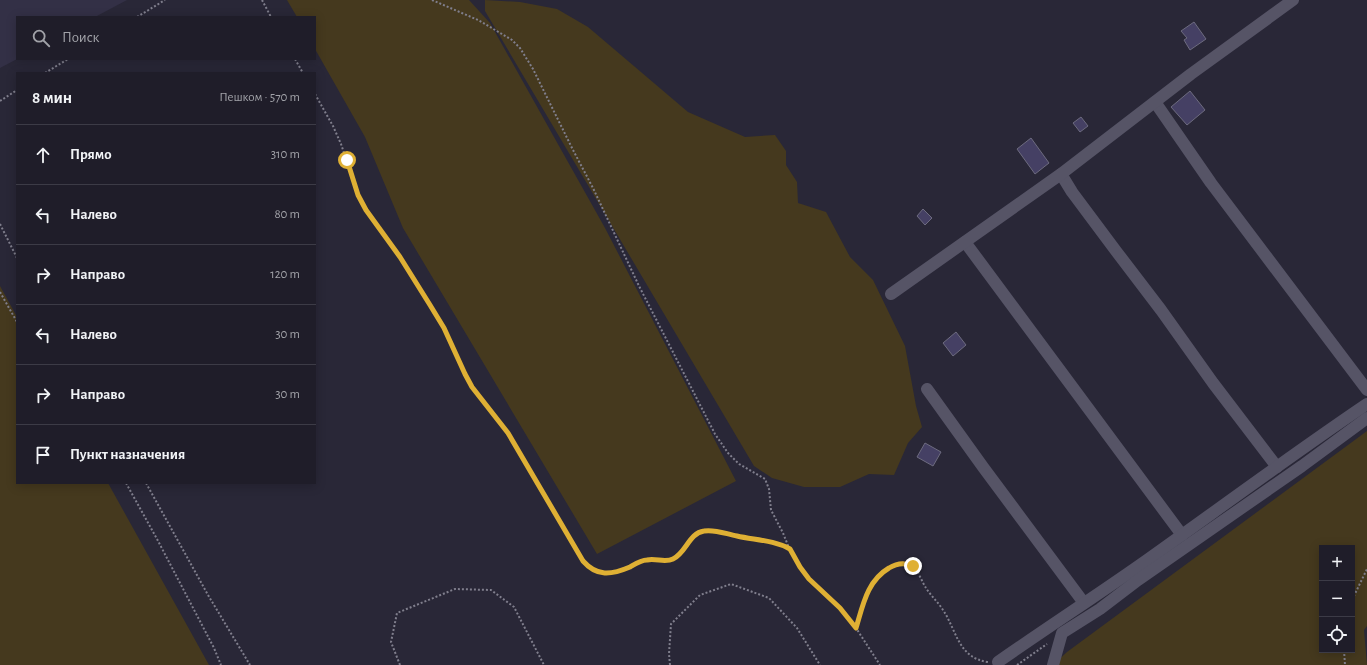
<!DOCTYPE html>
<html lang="ru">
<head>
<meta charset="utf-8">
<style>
	:root { --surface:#1f1d29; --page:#2c2a35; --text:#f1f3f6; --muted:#a1a2a8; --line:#3c3b46 }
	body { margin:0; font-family:"Alegreya Sans",sans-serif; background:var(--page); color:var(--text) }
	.controls { position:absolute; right:12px; bottom:12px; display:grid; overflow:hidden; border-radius:0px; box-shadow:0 2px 10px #0003 }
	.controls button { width:36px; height:36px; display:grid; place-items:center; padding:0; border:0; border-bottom:1px solid var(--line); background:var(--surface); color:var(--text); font:20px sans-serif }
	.stop { position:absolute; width:12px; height:12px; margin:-9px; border:3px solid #dfb034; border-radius:50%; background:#fff }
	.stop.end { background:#dfb034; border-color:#fff; box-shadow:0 1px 4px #0008 }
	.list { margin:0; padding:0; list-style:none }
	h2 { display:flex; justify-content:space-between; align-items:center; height:52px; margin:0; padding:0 16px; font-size:17px }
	h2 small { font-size:13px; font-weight:400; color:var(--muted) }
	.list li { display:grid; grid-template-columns:26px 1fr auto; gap:12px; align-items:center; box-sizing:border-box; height:60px; padding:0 16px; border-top:1px solid var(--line) }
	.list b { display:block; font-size:15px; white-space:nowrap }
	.list em { font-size:13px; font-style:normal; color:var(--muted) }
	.icon { flex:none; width:22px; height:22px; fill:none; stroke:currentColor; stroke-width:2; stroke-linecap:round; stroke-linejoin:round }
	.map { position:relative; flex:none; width:1367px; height:665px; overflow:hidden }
	.search { position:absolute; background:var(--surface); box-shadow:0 2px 10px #0003; left:16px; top:16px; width:300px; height:44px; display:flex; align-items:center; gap:10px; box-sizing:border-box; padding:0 14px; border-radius:0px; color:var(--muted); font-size:15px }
	.panel { position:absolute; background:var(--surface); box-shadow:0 2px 10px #0003; left:16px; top:72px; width:300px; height:412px; border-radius:0px }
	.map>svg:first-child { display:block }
	.built { fill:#333046 }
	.green { fill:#45391e; fill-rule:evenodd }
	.building { fill:#454064; stroke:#6d6b7f }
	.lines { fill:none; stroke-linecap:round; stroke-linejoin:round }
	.path { stroke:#807f8d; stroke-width:2; stroke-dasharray:2 2; stroke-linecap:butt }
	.street { stroke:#565466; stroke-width:12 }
	.route { stroke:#dfb034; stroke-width:5 }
</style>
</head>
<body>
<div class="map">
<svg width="1367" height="665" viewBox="0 0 1367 665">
	<rect width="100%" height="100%" fill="#292737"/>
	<polygon class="built" points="0,0 127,0 95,17 17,17 17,59 0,68"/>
	<g class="green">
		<polygon points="287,0 469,0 490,23 605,228 736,481 597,554 403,228 365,137 315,49 315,17 297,17"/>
		<polygon points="485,0 520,2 557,9 588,27 688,112 745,137 775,135 786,151 786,165 797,182 798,203 826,212 850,257 873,280 905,346 916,406 922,427 908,443 894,475 869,474 840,487 804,487 772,478 754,466 485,11"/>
		<polygon points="0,286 17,317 17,483 108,483 209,665 0,665"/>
		<path d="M 1367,431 L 1367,626 L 1364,630 L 1367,665 L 1053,665 L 1067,652 ZM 1322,548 L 1352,548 L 1352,650 L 1322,650 Z"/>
	</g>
	<g class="building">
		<polygon points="1194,22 1206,39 1190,50 1184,40 1187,38 1181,31"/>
		<polygon points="1190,91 1205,110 1187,125 1171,107"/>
		<polygon points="1081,117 1088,126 1080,132 1073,123"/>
		<polygon points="1031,138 1049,163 1035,174 1017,149"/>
		<polygon points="923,209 932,218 925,225 917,216"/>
		<polygon points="956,332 966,345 953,356 943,343"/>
		<polygon points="925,443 941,452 933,466 917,457"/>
	</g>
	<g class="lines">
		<g class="path">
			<polyline points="262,0 271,17"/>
			<polyline points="432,0 478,20 502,34 512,40 520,48 533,69 573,150 593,188 639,286 715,434 728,453 739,464 765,479 769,489 771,510 783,533 789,548"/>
			<polyline points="137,17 165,0"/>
			<polyline points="295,59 303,73"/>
			<polyline points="45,73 68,59"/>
			<polyline points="315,94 333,126 341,144 358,195 366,210 400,257 430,305 444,328 465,374 472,387 508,433 583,561 589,568 601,573 609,573 620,570 646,560 666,561 672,560 678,556 695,534 703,531 714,531 736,536 779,544 790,549 799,567 809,579 840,608 856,628 880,665"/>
			<polyline points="0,101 17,90"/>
			<polyline points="0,224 17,258"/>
			<polyline points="0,292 17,322"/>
			<polyline points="126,483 157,539 214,648 221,665"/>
			<polyline points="146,483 208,595 250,665"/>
			<polyline points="1352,600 1367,569"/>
			<path d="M 856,628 C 863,605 867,581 889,568 C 895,564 905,560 912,565 C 918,570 922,582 926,588 C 931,596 938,602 943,610 C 957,631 958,658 988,662"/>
			<polyline points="1344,650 1345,665"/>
			<polyline points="400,665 391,642 397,613 455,589 491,590 514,607 544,665"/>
			<polyline points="670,665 669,654 671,624 700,595 731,584 769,598 797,628 820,665"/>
			<polyline points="1017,665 1047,644"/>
		</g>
		<g class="street">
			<polyline points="1155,102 1211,183 1367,390"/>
			<polyline points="1061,174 1072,192 1116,251 1161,310 1213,383 1277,467"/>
			<polyline points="965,242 1182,535"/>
			<polyline points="891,294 1061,174 1191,74 1293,0"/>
			<polyline points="927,389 983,467 1084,603"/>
			<path d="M 998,662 C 1045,629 1093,598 1140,565 C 1216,511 1290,456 1367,404"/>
			<polyline points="1053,665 1062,633 1100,609 1138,580 1302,466 1367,418"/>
		</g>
	</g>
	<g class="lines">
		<path class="route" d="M 347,160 L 358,195 L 366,210 L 400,257 L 430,305 L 444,328 L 465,374 L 472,387 L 508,433 L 583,561 C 597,577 611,575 630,567 C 635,564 641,560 647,560 C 656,558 665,563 673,559 C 686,553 689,533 704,531 C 715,529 726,534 737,536 C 754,540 774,540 790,549 L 800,567 L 809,579 L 840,608 L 856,628 C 863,605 867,581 889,568 C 897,563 904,562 913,566"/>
	</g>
</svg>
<div class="controls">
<button>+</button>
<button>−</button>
<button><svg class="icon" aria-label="locate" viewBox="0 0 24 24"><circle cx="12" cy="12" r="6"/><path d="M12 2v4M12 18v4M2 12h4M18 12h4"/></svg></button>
</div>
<div class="stop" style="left:347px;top:160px"></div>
<div class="stop end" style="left:913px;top:566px"></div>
<div class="search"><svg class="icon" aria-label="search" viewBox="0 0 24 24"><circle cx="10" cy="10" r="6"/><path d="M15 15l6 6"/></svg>Поиск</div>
<section class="panel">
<h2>8 мин<small>Пешком · 570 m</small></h2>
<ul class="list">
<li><svg class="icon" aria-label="ahead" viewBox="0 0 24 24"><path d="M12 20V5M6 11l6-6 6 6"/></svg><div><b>Прямо</b></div><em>310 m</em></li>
<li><svg class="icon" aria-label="left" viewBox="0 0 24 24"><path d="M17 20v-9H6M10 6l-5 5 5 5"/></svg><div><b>Налево</b></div><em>80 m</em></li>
<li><svg class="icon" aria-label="right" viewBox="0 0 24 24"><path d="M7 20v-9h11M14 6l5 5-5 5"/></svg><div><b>Направо</b></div><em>120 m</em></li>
<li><svg class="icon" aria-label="left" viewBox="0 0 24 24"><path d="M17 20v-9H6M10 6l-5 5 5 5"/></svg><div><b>Налево</b></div><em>30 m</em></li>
<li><svg class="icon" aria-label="right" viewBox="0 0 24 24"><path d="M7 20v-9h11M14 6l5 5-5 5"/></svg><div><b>Направо</b></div><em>30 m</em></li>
<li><svg class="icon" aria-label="arrive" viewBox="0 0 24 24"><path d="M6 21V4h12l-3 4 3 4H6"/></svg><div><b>Пункт назначения</b></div></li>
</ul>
</section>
</div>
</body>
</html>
